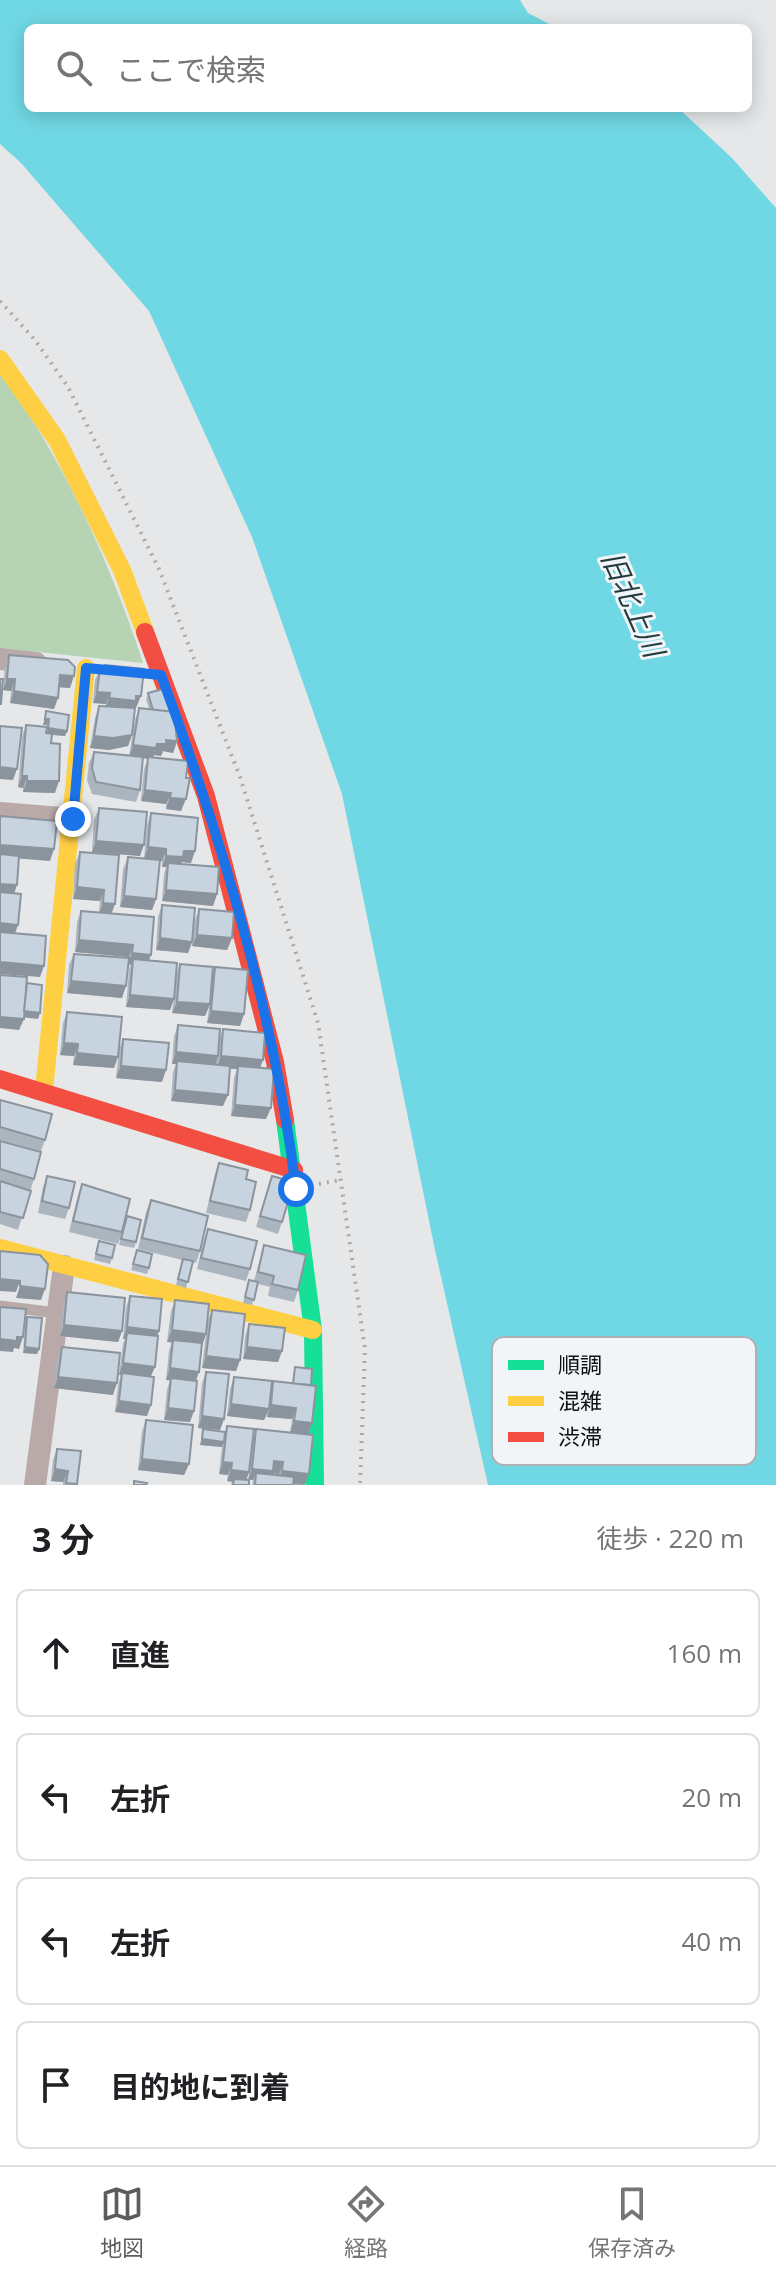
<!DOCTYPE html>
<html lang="ja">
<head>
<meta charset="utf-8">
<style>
	:root { --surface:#fff; --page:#f6f6f6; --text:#202124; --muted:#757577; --line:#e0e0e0; --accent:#5b5c5d }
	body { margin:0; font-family:"Open Sans","Noto Sans JP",sans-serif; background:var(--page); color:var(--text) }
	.stop { position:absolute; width:24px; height:24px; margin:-18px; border:6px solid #1a73e8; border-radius:50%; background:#fff }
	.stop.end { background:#1a73e8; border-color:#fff; box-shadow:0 2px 8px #0008 }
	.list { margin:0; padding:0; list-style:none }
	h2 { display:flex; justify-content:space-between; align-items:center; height:104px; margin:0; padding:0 32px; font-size:34px }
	h2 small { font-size:26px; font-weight:400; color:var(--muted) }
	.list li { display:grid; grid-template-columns:52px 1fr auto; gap:24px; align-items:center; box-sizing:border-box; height:128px; margin:0 16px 16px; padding:0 16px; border:2px solid var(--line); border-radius:12px }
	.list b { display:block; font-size:30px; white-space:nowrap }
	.list em { font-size:26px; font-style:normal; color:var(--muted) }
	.icon { flex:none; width:44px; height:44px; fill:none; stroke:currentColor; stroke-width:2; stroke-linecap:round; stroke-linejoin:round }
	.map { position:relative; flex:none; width:776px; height:1485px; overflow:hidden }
	.search { position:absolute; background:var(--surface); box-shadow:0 4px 20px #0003; left:24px; right:24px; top:24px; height:88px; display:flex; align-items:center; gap:20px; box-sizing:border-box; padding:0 28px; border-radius:12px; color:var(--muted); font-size:30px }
	.sheet { height:680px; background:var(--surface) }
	nav { display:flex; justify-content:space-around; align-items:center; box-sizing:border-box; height:112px; border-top:2px solid var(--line); background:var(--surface); font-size:22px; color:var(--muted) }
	nav a { display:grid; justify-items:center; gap:4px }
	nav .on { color:var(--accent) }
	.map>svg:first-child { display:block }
	.green { fill:#b6d4b4 }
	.water { fill:#70d8e4 }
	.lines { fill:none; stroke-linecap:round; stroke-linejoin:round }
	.path { stroke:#afa6a6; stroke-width:4; stroke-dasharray:2 6; stroke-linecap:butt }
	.lane { stroke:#b9a9a8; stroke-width:11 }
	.street { stroke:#b9a9a8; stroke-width:22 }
	.fast { stroke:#16e098; stroke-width:18 }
	.slow { stroke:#ffcf43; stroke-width:18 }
	.jam { stroke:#f24e42; stroke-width:18 }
	.wall { fill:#abb5c0 }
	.shaded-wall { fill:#8b949c }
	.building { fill:#c7d3df; stroke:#8b949c; stroke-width:2 }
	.route { stroke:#1a73e8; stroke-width:10 }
	.labels { text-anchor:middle; stroke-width:6; stroke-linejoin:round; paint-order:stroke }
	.water-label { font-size:28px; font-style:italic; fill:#233b3e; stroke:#f1f5f8 }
	.key { fill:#f1f5f8; stroke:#aeb1b3; stroke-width:2 }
	.key-label { font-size:22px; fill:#101112 }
</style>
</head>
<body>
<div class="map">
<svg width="776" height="1485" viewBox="0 0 776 1485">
	<rect width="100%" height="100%" fill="#e5e7e9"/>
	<path class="green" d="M 0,371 C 63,460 109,559 143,663 L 0,648 Z"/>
	<polygon class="water" points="0,0 520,0 528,13 557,28 28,28 28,108 678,108 731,157 776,208 776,1485 488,1485 435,1250 342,794 252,537 149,311 21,163 0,144"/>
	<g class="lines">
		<g class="path">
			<polyline points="0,301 35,340 68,387 159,569 240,777 318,1023 365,1349 360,1485"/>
			<polyline points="319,1184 340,1180"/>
		</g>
		<polyline class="lane" points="0,1306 57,1313"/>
		<g class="street">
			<polyline points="0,659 36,663"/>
			<polyline points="0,813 73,819"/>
			<polyline points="35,1485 64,1266"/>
		</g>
		<polyline class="fast" points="285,1120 313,1330 315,1485"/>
		<g class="slow">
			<polyline points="0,359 57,440 122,570 145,632"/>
			<polyline points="44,1090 86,668"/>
			<polyline points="0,1248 313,1330"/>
		</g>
		<g class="jam">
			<polyline points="145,632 206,796 275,1062 285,1120"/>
			<polyline points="0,1079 294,1170"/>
		</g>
	</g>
	<g class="wall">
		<polygon points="9,655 70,688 59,687 54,709 10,703 11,691 3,690 5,667"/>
		<polygon points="100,669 136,708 133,708 132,735 128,746 109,750 90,748 95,718 99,706 105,706 106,704 93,703 95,680"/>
		<polygon points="148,693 177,741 173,753 163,751 161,756 154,755 153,758 181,811 166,809 166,804 141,801 144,769 148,759 143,758 140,790 136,802 92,794 87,780 89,763 94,752 129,756 135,720 139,708 149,709 146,699"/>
		<polygon points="46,711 67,731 65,736 52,735 51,743 55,793 23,792 23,788 18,787 22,737 26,725 46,733 47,725 43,725"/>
		<polygon points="99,808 140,856 92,852 94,820"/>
		<polygon points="151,813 191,863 182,862 181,864 217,894 213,906 162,901 164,874 166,867 162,867 162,861 160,860 156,899 152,910 120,907 123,869 128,857 144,859 147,825"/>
		<polygon points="80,852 119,855 111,914 149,960 176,975 180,964 212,976 215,967 244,1014 240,1026 207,1023 209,1007 205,1016 172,1013 174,999 170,1010 126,1007 129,970 131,965 128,964 122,998 67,993 69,965 74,954 129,962 129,957 75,952 77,922 81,911 99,913 100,901 73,899 75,864"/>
		<polygon points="162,905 192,942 188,953 156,950 158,917"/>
		<polygon points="199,909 232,938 227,950 192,946 195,920"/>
		<polygon points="67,1012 114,1068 73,1065 74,1056 60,1055 63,1023"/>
		<polygon points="178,1025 219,1040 223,1029 260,1068 266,1119 231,1116 234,1078 237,1069 229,1069 223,1106 171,1101 173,1072 176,1064 172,1064 174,1036"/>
		<polygon points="123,1039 162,1082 116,1078 119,1050"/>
		<polygon points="0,1100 45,1140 41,1151 0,1140"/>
		<polygon points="0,1141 34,1179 18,1230 0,1224"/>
		<polygon points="219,1163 246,1179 250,1210 246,1222 206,1213 215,1174"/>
		<polygon points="47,1176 69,1208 65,1219 38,1213 43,1187"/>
		<polygon points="272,1176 282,1222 278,1234 256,1227"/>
		<polygon points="82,1184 125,1220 136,1242 134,1248 119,1245 122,1234 118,1244 69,1232 78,1195"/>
		<polygon points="151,1200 200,1251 196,1263 192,1262 186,1288 176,1285 182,1260 138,1249 146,1212"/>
		<polygon points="208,1229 250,1269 246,1281 197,1269 204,1240"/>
		<polygon points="99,1241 112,1258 110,1264 94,1260"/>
		<polygon points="264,1245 298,1290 294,1302 268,1296 270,1287 258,1284 252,1305 243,1303 249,1280 254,1281"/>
		<polygon points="137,1250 149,1268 147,1274 131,1270"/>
		<polygon points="67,1292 122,1331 118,1342 60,1336 63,1304"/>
		<polygon points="130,1296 159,1331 157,1336 151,1376 147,1416 115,1412 118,1385 121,1375 119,1375 123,1344 125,1339 123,1339 126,1307"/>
		<polygon points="175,1300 207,1322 212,1310 240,1360 236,1371 202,1368 206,1334 202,1345 190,1422 164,1420 167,1390 170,1380 166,1380 169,1351 172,1342 167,1342 171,1311"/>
		<polygon points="27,1317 39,1349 37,1354 23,1353 25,1322"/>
		<polygon points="249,1324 282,1351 278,1362 243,1359 245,1336"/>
		<polygon points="62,1347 113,1395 54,1388 57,1358"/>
		<polygon points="295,1367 311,1385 305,1485 309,1485 252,1485 253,1480 248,1480 249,1473 246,1480 249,1485 231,1485 232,1482 227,1481 228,1475 219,1474 222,1447 200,1445 203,1429 225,1432 227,1426 253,1438 256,1429 290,1432 292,1419 267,1417 267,1413 264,1420 227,1416 230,1389 234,1377 271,1388 273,1381 292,1383"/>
		<polygon points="206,1372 224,1419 220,1430 198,1428 202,1383"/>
		<polygon points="146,1420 189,1464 184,1475 138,1470 142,1431"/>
		<polygon points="57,1449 81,1451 77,1485 63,1485 63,1482 51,1481 53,1460"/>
	</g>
	<g class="shaded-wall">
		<polygon points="60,675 74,676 70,688 56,687"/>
		<polygon points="7,679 15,679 11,691 3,690"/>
		<polygon points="14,691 58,698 54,709 10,703"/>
		<polygon points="97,692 110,693 106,704 93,703"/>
		<polygon points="136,696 141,696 136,708 133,708 132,713 105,710 109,698"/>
		<polygon points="45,719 49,719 47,725 43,725"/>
		<polygon points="48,728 67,731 65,736 46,734"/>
		<polygon points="132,735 128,746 109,750 90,748 94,736"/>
		<polygon points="166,740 177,741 173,753 163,751 161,756 154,755 152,759 129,757 133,745"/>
		<polygon points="0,767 17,769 13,780 0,779"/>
		<polygon points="22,776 27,776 23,788 18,787"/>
		<polygon points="27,781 59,781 55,793 23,792"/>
		<polygon points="145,790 171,793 166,804 141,801"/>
		<polygon points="170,798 186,799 181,811 166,809"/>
		<polygon points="96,841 144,845 140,856 92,852"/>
		<polygon points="0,845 54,849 50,861 0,857"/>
		<polygon points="148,847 166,849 162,861 144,859"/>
		<polygon points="184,851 195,851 191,863 182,862 179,868 168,863 166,867 162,867 166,856"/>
		<polygon points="0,884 17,885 13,897 0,895"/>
		<polygon points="77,887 104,890 100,901 73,899"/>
		<polygon points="166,890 217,894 213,906 162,901"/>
		<polygon points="124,896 156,899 152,910 120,907"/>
		<polygon points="103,903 115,904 111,915 99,914"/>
		<polygon points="0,923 18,925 14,936 0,935"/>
		<polygon points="197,935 232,938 227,950 192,946"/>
		<polygon points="160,938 192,942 188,953 156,950"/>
		<polygon points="79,940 133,945 129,957 75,952"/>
		<polygon points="132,953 151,955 147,966 133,959 131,965 128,964"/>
		<polygon points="0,962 44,966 40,977 0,974"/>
		<polygon points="71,981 126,986 122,998 67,993"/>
		<polygon points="130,995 174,999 170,1010 126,1007"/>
		<polygon points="177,1002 210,1004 205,1016 172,1013"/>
		<polygon points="23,1011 40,1013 38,1019 21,1017"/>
		<polygon points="211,1011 244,1014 240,1026 207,1023"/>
		<polygon points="0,1017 24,1019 19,1030 0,1028"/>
		<polygon points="64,1043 78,1044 74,1056 60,1055"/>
		<polygon points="176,1052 218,1056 214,1068 177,1061 176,1064 172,1064"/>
		<polygon points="77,1053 118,1057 114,1068 73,1065"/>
		<polygon points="221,1056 263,1060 259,1071 238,1066 237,1069 217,1068"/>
		<polygon points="121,1066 166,1070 162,1082 116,1078"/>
		<polygon points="175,1090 228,1095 223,1106 171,1101"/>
		<polygon points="235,1105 271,1108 266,1119 231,1116"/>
		<polygon points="0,1279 20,1281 16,1292 0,1291"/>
		<polygon points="20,1286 45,1289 41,1300 16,1298"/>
		<polygon points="64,1325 122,1331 118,1342 60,1336"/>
		<polygon points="127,1327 159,1331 154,1343 127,1333 125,1339 123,1339"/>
		<polygon points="172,1330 206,1334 202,1346 167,1342"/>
		<polygon points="17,1337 23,1337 19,1349 14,1348 13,1352 0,1351 0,1339"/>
		<polygon points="25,1347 39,1349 37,1354 23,1353"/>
		<polygon points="247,1347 282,1351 278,1362 243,1359"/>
		<polygon points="206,1356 240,1360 236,1371 202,1368"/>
		<polygon points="123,1363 155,1367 150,1378 119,1375"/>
		<polygon points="170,1368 199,1372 195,1383 166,1380"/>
		<polygon points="58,1377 117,1383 113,1395 54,1388"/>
		<polygon points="119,1401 151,1405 147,1416 115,1412"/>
		<polygon points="231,1404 269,1409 264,1420 227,1416"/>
		<polygon points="271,1405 296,1408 292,1419 267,1417"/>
		<polygon points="168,1408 194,1411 190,1422 164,1420"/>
		<polygon points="202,1416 224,1419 220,1430 198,1428"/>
		<polygon points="294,1421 312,1423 308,1435 290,1433"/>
		<polygon points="202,1439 224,1442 222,1447 200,1445"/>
		<polygon points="142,1459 189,1464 184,1475 138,1470"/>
		<polygon points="274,1461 283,1462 279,1474 273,1473 269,1482 256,1473 253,1480 248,1480 252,1469"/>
		<polygon points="223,1462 232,1463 228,1475 219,1474"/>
		<polygon points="55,1469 68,1471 63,1482 51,1481"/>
		<polygon points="231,1470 249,1472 245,1483 227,1481"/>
		<polygon points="282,1471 309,1474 305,1485 278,1482"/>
	</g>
	<g class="building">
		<polygon points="9,655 68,660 75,667 74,676 60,675 58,698 14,691 15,679 7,679"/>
		<polygon points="105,665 144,669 141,696 136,696 136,701 109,698 110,693 97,692 100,669"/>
		<polygon points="0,679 3,679 1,704 0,704"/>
		<polygon points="163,689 171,712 153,710 148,693"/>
		<polygon points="99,706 135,708 132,735 113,738 94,736"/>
		<polygon points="139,708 174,712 177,741 166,740 166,744 157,744 156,748 133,745"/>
		<polygon points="46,711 69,715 67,731 48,728 49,719 45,719"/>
		<polygon points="26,725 47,727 46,733 52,734 51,743 60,744 59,781 27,781 27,776 22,776"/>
		<polygon points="0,726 22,728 17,769 0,767"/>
		<polygon points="94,752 143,757 140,790 96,782 92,768"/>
		<polygon points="148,757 188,761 186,778 190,778 186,799 170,798 171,793 145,790"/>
		<polygon points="99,808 147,812 144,845 96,841"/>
		<polygon points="151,813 198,818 195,851 184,851 183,857 166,856 166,849 148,847"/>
		<polygon points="0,816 57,821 54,849 0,845"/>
		<polygon points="80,852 119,855 115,904 103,903 104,890 77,887"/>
		<polygon points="0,854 19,856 17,885 0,884"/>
		<polygon points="128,857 160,860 156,899 124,896"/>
		<polygon points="168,863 219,867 217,894 166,890"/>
		<polygon points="0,892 21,894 18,925 0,923"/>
		<polygon points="162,905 195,908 192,942 160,938"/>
		<polygon points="199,909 234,912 232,938 197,935"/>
		<polygon points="81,911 154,917 151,955 132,953 133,945 79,940"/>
		<polygon points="0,932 46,936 44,966 0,962"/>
		<polygon points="74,954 129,958 126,986 71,981"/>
		<polygon points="133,959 177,963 174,999 130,995"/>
		<polygon points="180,964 213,967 210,1004 177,1002"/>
		<polygon points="215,967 248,970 244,1014 211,1011"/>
		<polygon points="0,975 27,977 24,1019 0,1017"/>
		<polygon points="27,983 42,985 40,1013 24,1011"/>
		<polygon points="67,1012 122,1017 118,1057 77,1053 78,1044 64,1043"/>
		<polygon points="178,1025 220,1029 218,1056 176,1052"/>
		<polygon points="223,1029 265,1033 263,1060 221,1056"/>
		<polygon points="123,1039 169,1043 166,1070 121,1066"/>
		<polygon points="177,1061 230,1066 228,1095 175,1090"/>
		<polygon points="238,1066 274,1069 271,1108 235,1105"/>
		<polygon points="0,1100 52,1114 45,1140 0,1127"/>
		<polygon points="0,1141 41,1152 34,1179 0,1169"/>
		<polygon points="219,1163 248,1170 246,1179 256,1182 250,1210 210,1201"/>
		<polygon points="47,1176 75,1182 69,1208 42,1201"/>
		<polygon points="272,1176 294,1182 282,1222 260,1216"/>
		<polygon points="0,1181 31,1191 23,1218 0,1212"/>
		<polygon points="82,1184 130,1199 122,1232 73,1221"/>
		<polygon points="151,1200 208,1216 200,1251 142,1238"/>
		<polygon points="127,1216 141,1220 136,1242 121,1239"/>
		<polygon points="208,1229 257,1241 250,1269 201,1258"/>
		<polygon points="99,1241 115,1245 112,1258 96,1254"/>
		<polygon points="264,1245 306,1255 298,1290 272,1284 274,1276 258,1272"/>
		<polygon points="137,1250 152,1254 149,1268 133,1264"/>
		<polygon points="0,1251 40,1255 48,1264 45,1289 20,1286 20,1281 0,1279"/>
		<polygon points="183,1259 193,1261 188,1282 178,1279"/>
		<polygon points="249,1280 258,1282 254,1300 245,1297"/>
		<polygon points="67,1292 125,1298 122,1331 64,1325"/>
		<polygon points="130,1296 162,1299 159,1331 127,1327"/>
		<polygon points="175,1300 209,1304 206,1334 172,1330"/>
		<polygon points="0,1307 26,1309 23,1337 17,1337 17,1341 0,1339"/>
		<polygon points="212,1310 245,1314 240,1360 206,1356"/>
		<polygon points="27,1317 42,1318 39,1349 25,1347"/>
		<polygon points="249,1324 285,1328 282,1351 247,1347"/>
		<polygon points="127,1333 158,1336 155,1367 123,1363"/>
		<polygon points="173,1340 202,1343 199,1372 170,1368"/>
		<polygon points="62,1347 120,1353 117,1383 58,1377"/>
		<polygon points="295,1367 312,1369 311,1385 293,1384"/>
		<polygon points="206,1372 229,1374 224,1419 202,1416"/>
		<polygon points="122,1373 154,1377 151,1405 119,1401"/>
		<polygon points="234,1377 272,1381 269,1409 231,1404"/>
		<polygon points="171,1378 197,1381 194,1411 168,1408"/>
		<polygon points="273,1381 316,1386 312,1423 294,1421 296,1408 271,1405"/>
		<polygon points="146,1420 193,1425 189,1464 142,1459"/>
		<polygon points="227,1426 254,1429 249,1472 231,1470 232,1463 223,1462"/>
		<polygon points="203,1429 225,1432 224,1442 202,1439"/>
		<polygon points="256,1429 313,1435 309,1474 282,1471 283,1462 274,1461 273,1471 252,1469"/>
		<polygon points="57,1449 81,1451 77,1484 66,1483 68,1471 55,1469"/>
		<polygon points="256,1473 294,1477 293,1485 255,1485"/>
		<polygon points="234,1479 249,1480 249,1485 233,1485"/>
		<polygon points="134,1481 147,1483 146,1485 134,1485"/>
	</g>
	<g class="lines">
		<path class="route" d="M 73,819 L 86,668 L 161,675 C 221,836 275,1018 296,1189"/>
	</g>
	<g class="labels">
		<g class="water-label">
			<text transform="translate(633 604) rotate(66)" y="10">旧北上川</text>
		</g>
	</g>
	<rect x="492" y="1337" width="264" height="128" rx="12" class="key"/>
	<rect x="508" y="1360" width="36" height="10" fill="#16e098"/>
	<rect x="508" y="1396" width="36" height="10" fill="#ffcf43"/>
	<rect x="508" y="1432" width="36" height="10" fill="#f24e42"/>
	<g class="key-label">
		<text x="558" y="1373">順調</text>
		<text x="558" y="1409">混雑</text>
		<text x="558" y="1445">渋滞</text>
	</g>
</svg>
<div class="stop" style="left:296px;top:1189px"></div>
<div class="stop end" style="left:73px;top:819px"></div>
<div class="search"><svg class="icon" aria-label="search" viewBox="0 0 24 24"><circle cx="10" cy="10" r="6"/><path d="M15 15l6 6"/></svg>ここで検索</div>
</div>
<section class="sheet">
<h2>3 分<small>徒歩 · 220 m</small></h2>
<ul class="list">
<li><svg class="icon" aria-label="ahead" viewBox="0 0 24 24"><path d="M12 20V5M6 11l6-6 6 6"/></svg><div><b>直進</b></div><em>160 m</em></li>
<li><svg class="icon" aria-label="left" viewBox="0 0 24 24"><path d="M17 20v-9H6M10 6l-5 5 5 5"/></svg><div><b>左折</b></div><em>20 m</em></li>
<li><svg class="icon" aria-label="left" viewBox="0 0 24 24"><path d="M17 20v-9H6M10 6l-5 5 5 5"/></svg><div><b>左折</b></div><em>40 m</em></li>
<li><svg class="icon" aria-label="arrive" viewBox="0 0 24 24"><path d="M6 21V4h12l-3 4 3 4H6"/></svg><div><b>目的地に到着</b></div></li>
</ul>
</section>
<nav>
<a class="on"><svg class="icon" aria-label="map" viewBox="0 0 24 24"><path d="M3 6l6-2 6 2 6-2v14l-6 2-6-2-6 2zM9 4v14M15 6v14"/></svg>地図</a>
<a><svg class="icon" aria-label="directions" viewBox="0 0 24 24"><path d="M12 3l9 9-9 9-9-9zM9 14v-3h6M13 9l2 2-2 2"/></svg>経路</a>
<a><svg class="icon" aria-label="saved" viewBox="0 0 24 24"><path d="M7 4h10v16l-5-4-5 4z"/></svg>保存済み</a>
</nav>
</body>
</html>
